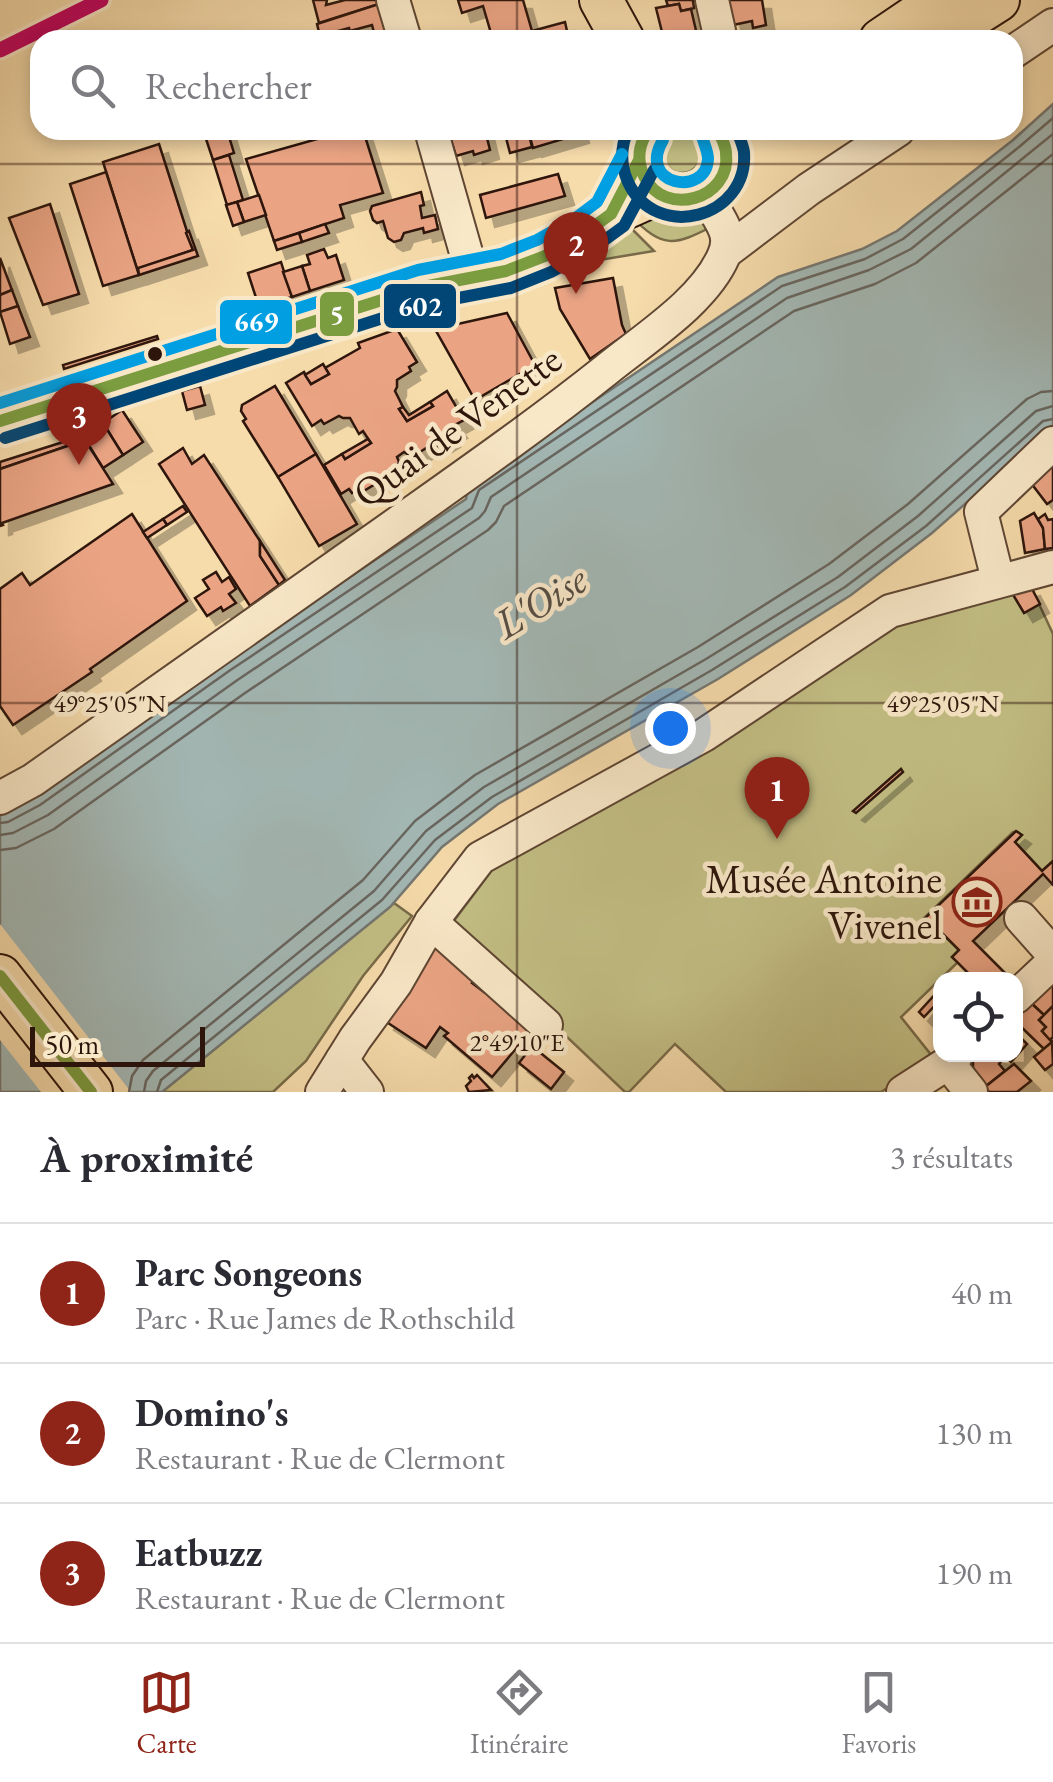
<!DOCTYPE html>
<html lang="fr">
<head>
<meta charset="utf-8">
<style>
	:root { --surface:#fff; --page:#f2f2f3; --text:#2b2b33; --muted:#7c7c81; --line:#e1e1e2; --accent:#8f2418 }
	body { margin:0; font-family:"EB Garamond",serif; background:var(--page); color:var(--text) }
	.controls { position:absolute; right:30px; bottom:30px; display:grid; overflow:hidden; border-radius:20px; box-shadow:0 5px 15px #0003 }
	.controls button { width:90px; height:90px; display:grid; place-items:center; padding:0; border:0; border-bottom:2px solid var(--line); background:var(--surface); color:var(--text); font:50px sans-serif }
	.scale { position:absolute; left:30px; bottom:25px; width:175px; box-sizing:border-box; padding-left:10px; border:5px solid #2d150b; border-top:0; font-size:28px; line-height:35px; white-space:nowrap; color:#2d150b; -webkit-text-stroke:8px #f9e8c8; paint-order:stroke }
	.you { position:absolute; left:670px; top:728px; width:35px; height:35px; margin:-25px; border:8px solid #fff; border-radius:50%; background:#1a73e8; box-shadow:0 0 0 15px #1a73e833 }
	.badge { display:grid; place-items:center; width:65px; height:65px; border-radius:50%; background:var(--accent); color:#fff; font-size:32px; font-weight:700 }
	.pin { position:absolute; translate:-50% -82px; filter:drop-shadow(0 2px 5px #0008) }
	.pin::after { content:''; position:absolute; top:52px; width:35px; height:30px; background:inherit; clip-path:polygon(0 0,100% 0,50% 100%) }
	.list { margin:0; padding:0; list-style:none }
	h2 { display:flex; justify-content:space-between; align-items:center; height:130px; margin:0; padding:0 40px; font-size:42px }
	h2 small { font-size:32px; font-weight:400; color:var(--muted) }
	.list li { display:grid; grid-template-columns:65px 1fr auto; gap:30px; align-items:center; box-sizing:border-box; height:140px; padding:0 40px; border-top:2px solid var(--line) }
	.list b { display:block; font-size:38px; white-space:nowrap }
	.list p { margin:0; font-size:32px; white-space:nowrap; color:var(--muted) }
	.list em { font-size:32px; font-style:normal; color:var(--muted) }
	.icon { flex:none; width:55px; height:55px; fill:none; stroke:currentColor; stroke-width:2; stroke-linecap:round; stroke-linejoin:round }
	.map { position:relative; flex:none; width:1053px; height:1092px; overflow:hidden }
	.search { position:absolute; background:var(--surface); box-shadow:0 5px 15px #0003; left:30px; right:30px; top:30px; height:110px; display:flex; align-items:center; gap:25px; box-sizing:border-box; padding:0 35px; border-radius:30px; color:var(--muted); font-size:38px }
	.sheet { height:550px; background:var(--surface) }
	nav { display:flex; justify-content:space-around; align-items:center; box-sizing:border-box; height:140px; border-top:2px solid var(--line); background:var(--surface); font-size:28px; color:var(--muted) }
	nav a { display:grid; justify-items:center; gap:5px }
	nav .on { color:var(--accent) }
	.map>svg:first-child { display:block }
	.green { fill:#c2be84; stroke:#786a48; stroke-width:2.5 }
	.water { fill:#a3b8b5; stroke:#747771; stroke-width:2.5 }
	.pier { fill:#f6dbab }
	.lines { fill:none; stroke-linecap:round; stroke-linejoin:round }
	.shore { stroke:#686660; stroke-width:2.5 }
	.building { fill:#eaa484; stroke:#2d150b; stroke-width:2.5; filter:url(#shadow) }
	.minor-casing { stroke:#5f4633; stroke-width:36 }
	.major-casing { stroke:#2d150b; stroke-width:46 }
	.minor { stroke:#f9e8c8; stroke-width:32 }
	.major { stroke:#f6dbab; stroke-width:42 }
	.bus-1-casing { stroke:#f9e8c8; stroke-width:20 }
	.bus-2-casing { stroke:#f9e8c8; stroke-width:20 }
	.bus-3-casing { stroke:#f9e8c8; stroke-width:20 }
	.bus-1 { stroke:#7c9c40; stroke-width:12 }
	.bus-2 { stroke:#004677; stroke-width:12 }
	.bus-3 { stroke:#009fe3; stroke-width:12 }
	.rail-1-casing { stroke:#f9e8c8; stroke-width:22 }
	.rail-1 { stroke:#bf005f; stroke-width:15 }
	.ticks { fill:none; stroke:#2d150b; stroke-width:2.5; stroke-opacity:0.45 }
	.bus-dot { fill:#2d150b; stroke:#f9e8c8; stroke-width:4 }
	.labels { text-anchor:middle; stroke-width:9; stroke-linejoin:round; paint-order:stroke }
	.street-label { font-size:40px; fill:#2d150b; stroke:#f9e8c8 }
	.poi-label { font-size:40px; fill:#2d150b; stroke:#f9e8c8; text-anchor:end }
	.water-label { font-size:42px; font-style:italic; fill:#564e46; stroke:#f9e8c8 }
	.ticks-label { font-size:25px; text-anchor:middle; fill:#2d150b; stroke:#f9e8c8; stroke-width:9; stroke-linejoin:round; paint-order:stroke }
	.line-badge { stroke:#f9e8c8; stroke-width:4 }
	.badge-label { font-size:28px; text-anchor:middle; font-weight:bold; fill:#fff }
</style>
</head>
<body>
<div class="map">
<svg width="1053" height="1092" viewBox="0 0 1053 1092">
	<defs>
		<filter id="shadow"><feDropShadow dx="9" dy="9" stdDeviation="0" flood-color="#0004"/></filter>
	</defs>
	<rect width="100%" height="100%" fill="#f6dbab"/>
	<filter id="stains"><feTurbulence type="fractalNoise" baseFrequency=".002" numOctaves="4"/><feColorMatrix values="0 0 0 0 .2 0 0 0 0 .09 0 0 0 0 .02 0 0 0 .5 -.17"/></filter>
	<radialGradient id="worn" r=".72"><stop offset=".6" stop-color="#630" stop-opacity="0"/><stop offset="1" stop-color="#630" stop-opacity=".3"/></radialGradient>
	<g class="green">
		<circle cx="682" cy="154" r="19"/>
		<path d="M 694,210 L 713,226 C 674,246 663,249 631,216 Z"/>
		<polygon points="624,221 654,251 557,267"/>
		<polygon points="1031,587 1053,634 1053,861 1042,871 1015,842 1021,835 1018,832 1013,832 922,920 925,927 931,922 959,950 952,957 958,962 901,1017 932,1056 922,1066 881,1092 726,1092 675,1044 629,1092 625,1092 450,926 492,870 703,752 894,627 945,608"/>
		<polygon points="394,903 412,916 363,976 306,1061 273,1092 162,1092"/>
	</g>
	<polygon class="water" points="1053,104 1053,425 1039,439 932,533 851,595 718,679 498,804 442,847 390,907 162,1092 0,1092 0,815 34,797 223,662 466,499 468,486 778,277 862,249 897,231 1013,140"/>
	<polygon class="pier" points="0,924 131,1092 41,1092 0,1040"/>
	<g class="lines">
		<g class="shore">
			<polyline points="0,823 8,822 40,805 229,671 472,508 479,490 782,286 865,259 903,239 1019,147 1053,118"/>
			<polyline points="0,835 13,833 48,815 236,681 479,518 485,511 491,497 787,298 869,270 911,249 1053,134"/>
			<polyline points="0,850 16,848 54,829 245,693 488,530 496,522 504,506 794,311 875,284 916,263 1053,154"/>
			<polyline points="129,1092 132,1076 143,1060 363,880 415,821 475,775 698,647 829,564 908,504 1027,399 1041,392 1053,391"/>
			<polyline points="144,1092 146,1081 153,1071 374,891 426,831 484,787 706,659 838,577 918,516 1036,411 1053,406"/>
			<polyline points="157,1092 161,1080 382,900 435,840 492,797 712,670 845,587 926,526 1043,421 1053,419"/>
		</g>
	</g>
	<g class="building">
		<polygon points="313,0 327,0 326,5 345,0 381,0 382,3 319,23"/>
		<polygon points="458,0 523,0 532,31 565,22 569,40 493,40 483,6 462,13"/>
		<polygon points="666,0 697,0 693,1 694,8 681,11 679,4 668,6"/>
		<polygon points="728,0 762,0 766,25 753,28 752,21 733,25"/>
		<polygon points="382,3 393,38 376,40 372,25 350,31 349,28 320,36 317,24"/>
		<polygon points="679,4 681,11 691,9 698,39 664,40 656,8"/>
		<polygon points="215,130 227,130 234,153 213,160 204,133"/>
		<polygon points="349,130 363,130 383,193 340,205 344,218 274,241 246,159"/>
		<polygon points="485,130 490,150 474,155 473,151 456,156 448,131"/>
		<polygon points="521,130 528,130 532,147 510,153 505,134"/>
		<polygon points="528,130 579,130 580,134 533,148"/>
		<polygon points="159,144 193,250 137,269 103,162"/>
		<polygon points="229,155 243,200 227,205 213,160"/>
		<polygon points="106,172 139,275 103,286 70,184"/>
		<polygon points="558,174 565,196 486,218 480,195"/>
		<polygon points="421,192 424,205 420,206 422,218 435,215 438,229 424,233 423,228 404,233 401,240 394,242 388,238 383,221 377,223 373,220 370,211 372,206"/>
		<polygon points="259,195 266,215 244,222 237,202"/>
		<polygon points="237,202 244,222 233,226 226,205"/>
		<polygon points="50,204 79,294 43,305 9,218"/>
		<polygon points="325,224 329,233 302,242 299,233"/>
		<polygon points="189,231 198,256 139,275 138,268 193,250 186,233"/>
		<polygon points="299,233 302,242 277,250 274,241"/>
		<polygon points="324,249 328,258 336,255 344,280 310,291 302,266 310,264 307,255"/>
		<polygon points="0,258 12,290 0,295"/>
		<polygon points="281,262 292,297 259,307 248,273"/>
		<polygon points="302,266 310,291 292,297 283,272"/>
		<polygon points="613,278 622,325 626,334 590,359 560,309 555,288"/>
		<polygon points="12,290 18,306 0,312 0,295"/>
		<polygon points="18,306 30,337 10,344 0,312"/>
		<polygon points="507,313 535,365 475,400 435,329"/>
		<polygon points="397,329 417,362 409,367 411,371 397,380 397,387 395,391 403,407 399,409 407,421 433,406 430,402 447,391 464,420 455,425 458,429 449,434 451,438 433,449 431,445 412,457 404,452 397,457 399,462 397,466 380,476 382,480 362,492 360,488 352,493 349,489 341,494 324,465 342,454 345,459 371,443 363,431 359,434 350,418 343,418 339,416 324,424 321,420 312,426 286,383 304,372 311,384 329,374 325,368 360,348 358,343"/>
		<polygon points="157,336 158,339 64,369 63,365"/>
		<polygon points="323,364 329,374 311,384 305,375"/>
		<polygon points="200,386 205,405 187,410 182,391"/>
		<polygon points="275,386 316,454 278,477 243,421 246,419 241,411 242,405"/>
		<polygon points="430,402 433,406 407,421 399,409 403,407 409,415"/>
		<polygon points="122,410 143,442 123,455 103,423"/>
		<polygon points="103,423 123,455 103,468 83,436"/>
		<polygon points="82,436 85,440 0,469 0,462"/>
		<polygon points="368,439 371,443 345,459 342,454"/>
		<polygon points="85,440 113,484 2,523 3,525 0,526 0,469"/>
		<polygon points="183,448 192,464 204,455 260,541 260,556 279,585 250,606 159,464"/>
		<polygon points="316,454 357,524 319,546 278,477"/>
		<polygon points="1050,464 1053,467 1053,500 1047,504 1031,483"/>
		<polygon points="183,506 187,512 167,525 163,519"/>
		<polygon points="1034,513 1043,528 1045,549 1025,553 1020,521"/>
		<polygon points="132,514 187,601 90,669 92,672 13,725 0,706 0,589 22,573 30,585"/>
		<polygon points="1045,514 1048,520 1053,519 1053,548 1045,549 1043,528 1038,519"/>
		<polygon points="163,519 167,525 147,538 143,532"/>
		<polygon points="260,541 285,580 279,585 260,556"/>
		<polygon points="216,572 222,582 229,577 236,589 229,594 236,603 223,611 221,607 207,616 195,598 209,589 203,580"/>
		<polygon points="1031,587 1040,604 1024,613 1012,593"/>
		<polygon points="901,769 903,772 856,813 853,811"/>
		<polygon points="1016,831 1022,835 1015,842 1042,871 1053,861 1053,885 1043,874 973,941 1009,977 1006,979 974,979 952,957 959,950 931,922 925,927 922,921"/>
		<polygon points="439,942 480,970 472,983 484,992 490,985 536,1025 492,1077 444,1036 448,1033 440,1027 426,1048 385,1021"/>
		<polygon points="1053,979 1053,1006 1044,1015 1030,1002"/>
		<polygon points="940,989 940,1000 924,1017 919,1012"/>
		<polygon points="1031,1003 1044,1015 1039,1020 1046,1027 1042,1031 1052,1042 1044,1049 1016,1022 1016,1018"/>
		<polygon points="1053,1006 1053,1037 1050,1040 1042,1031 1046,1027 1039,1020"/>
		<polygon points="1016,1033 1027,1044 1011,1062 1003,1054 1016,1054"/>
		<polygon points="1052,1042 1053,1064 1045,1070 1034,1057"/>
		<polygon points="532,1046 564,1072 551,1089 519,1063"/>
		<polygon points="980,1054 1005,1056 999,1064 1005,1071 985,1087 973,1071 973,1061"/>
		<polygon points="1014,1064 1031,1081 1017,1092 989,1092 985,1087"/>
		<polygon points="472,1075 474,1078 477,1075 491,1090 469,1092 466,1086 471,1081 469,1078"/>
	</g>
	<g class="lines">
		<g class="minor-casing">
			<g id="minor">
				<polyline points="393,0 405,40"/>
				<polyline points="712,0 721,40"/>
				<polyline points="1013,52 1053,25"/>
				<polyline points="431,130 473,277"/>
				<polyline points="727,251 809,189 898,130"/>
				<polyline points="998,580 981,512 1053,443"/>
				<path d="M 0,798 L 33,780 C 153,695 273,611 392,527 C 464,476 537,425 606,370 C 644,339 705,301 724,255 C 736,228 710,215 709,192"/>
				<polyline points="1021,918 1053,954"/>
				<polyline points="431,922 546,1025"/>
				<polyline points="1016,997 1053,962"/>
				<polyline points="342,1060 367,1092"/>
				<polyline points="948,1063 971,1092"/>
				<polyline points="322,1092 355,1039 396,983 431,922 480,858 704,735 890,611 1053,567"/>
				<polyline points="903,1092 948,1063 957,1054"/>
			</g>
		</g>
		<g class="major-casing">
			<g id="major">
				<polyline points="601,0 623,40"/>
				<polyline points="881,40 940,0"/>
				<polyline points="935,40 998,0"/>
				<path d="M 648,130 C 640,141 637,153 640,167 C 654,231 757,195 718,130"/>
				<polyline points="0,421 423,287 506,271 545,256 582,235 611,214 658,193"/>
				<polyline points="0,976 91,1092"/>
			</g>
		</g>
		<use href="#minor" class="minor"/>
		<use href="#major" class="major"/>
		<g class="bus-1-casing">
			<g id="bus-1">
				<path d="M 648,130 C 639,145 636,159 644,176 C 664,219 732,199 726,153 C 726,146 721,137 718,130"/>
				<polyline points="0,421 423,287 506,271 545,256 582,235 611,214 638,162"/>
				<polyline points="0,976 91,1092"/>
			</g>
		</g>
		<g class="bus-2-casing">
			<g id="bus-2">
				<path d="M 628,130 C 620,148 620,164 628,182 C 656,243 749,218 744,152 C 743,145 739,137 737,130"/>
				<polyline points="5,438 427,304 511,288 551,272 591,250 624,226 654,170"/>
			</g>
		</g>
		<g class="bus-3-casing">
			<g id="bus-3">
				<path d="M 663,140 C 636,185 706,198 708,159 C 708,151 704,144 702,136"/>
				<polyline points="0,403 418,270 501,254 537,240 573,220 597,202 622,154"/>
			</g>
		</g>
		<use href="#bus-1" class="bus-1"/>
		<use href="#bus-2" class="bus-2"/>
		<use href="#bus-3" class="bus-3"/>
		<g class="rail-1-casing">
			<polyline id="rail-1" points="0,50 101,0"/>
		</g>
		<use href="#rail-1" class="rail-1"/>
	</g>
	<path class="ticks" d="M 517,0 L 517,40M 517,130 L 517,1092M 0,164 L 1053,164M 0,703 L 1053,703"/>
	<defs>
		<g id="museum-ring" transform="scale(2.5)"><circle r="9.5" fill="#f9e8c8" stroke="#8f2418" stroke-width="1.5"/><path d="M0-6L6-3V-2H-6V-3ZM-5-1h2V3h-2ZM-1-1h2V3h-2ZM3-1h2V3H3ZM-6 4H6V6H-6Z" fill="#8f2418"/></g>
	</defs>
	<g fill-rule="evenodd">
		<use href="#museum-ring" x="977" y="902"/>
	</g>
	<circle class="bus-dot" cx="155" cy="354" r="9"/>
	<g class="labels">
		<g class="street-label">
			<text transform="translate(457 426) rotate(-36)" y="14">Quai de Venette</text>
		</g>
		<g class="poi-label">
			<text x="942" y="893">Musée Antoine<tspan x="942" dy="46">Vivenel</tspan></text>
		</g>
		<g class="water-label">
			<text transform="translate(540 601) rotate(-32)" y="15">L'Oise</text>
		</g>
	</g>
	<g class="ticks-label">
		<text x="110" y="712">49°25'05"N</text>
		<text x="943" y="712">49°25'05"N</text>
		<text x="517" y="1051">2°49'10"E</text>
	</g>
	<g class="line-badge">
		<rect x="382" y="282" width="76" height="48" rx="10" fill="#004677"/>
		<rect x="318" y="290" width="38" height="48" rx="10" fill="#7c9c40"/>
		<rect x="218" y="298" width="76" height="48" rx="10" fill="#009fe3"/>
	</g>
	<g class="badge-label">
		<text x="420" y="316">602</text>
		<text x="337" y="324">5</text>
		<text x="256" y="331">669</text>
	</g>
	<rect width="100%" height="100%" filter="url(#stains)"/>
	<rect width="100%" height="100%" fill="url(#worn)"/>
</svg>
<div class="controls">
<button><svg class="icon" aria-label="locate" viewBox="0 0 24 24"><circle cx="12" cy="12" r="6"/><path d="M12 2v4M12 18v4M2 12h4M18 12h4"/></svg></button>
</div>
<div class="scale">50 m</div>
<div class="you"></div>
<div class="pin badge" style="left:777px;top:839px">1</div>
<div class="pin badge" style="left:576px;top:294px">2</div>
<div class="pin badge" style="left:79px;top:465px">3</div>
<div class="search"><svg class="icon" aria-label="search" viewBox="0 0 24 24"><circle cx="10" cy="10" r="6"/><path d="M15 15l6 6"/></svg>Rechercher</div>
</div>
<section class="sheet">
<h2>À proximité<small>3 résultats</small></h2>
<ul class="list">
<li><span class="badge">1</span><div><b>Parc Songeons</b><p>Parc · Rue James de Rothschild</p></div><em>40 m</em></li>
<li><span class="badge">2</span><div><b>Domino's</b><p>Restaurant · Rue de Clermont</p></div><em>130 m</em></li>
<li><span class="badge">3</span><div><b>Eatbuzz</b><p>Restaurant · Rue de Clermont</p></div><em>190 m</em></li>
</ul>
</section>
<nav>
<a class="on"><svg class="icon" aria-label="map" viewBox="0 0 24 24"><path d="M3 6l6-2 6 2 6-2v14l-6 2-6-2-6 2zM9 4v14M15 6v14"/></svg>Carte</a>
<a><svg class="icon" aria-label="directions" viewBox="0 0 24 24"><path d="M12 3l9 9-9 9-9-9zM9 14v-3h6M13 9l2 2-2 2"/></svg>Itinéraire</a>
<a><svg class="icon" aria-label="saved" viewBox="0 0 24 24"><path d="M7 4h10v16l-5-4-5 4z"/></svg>Favoris</a>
</nav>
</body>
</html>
